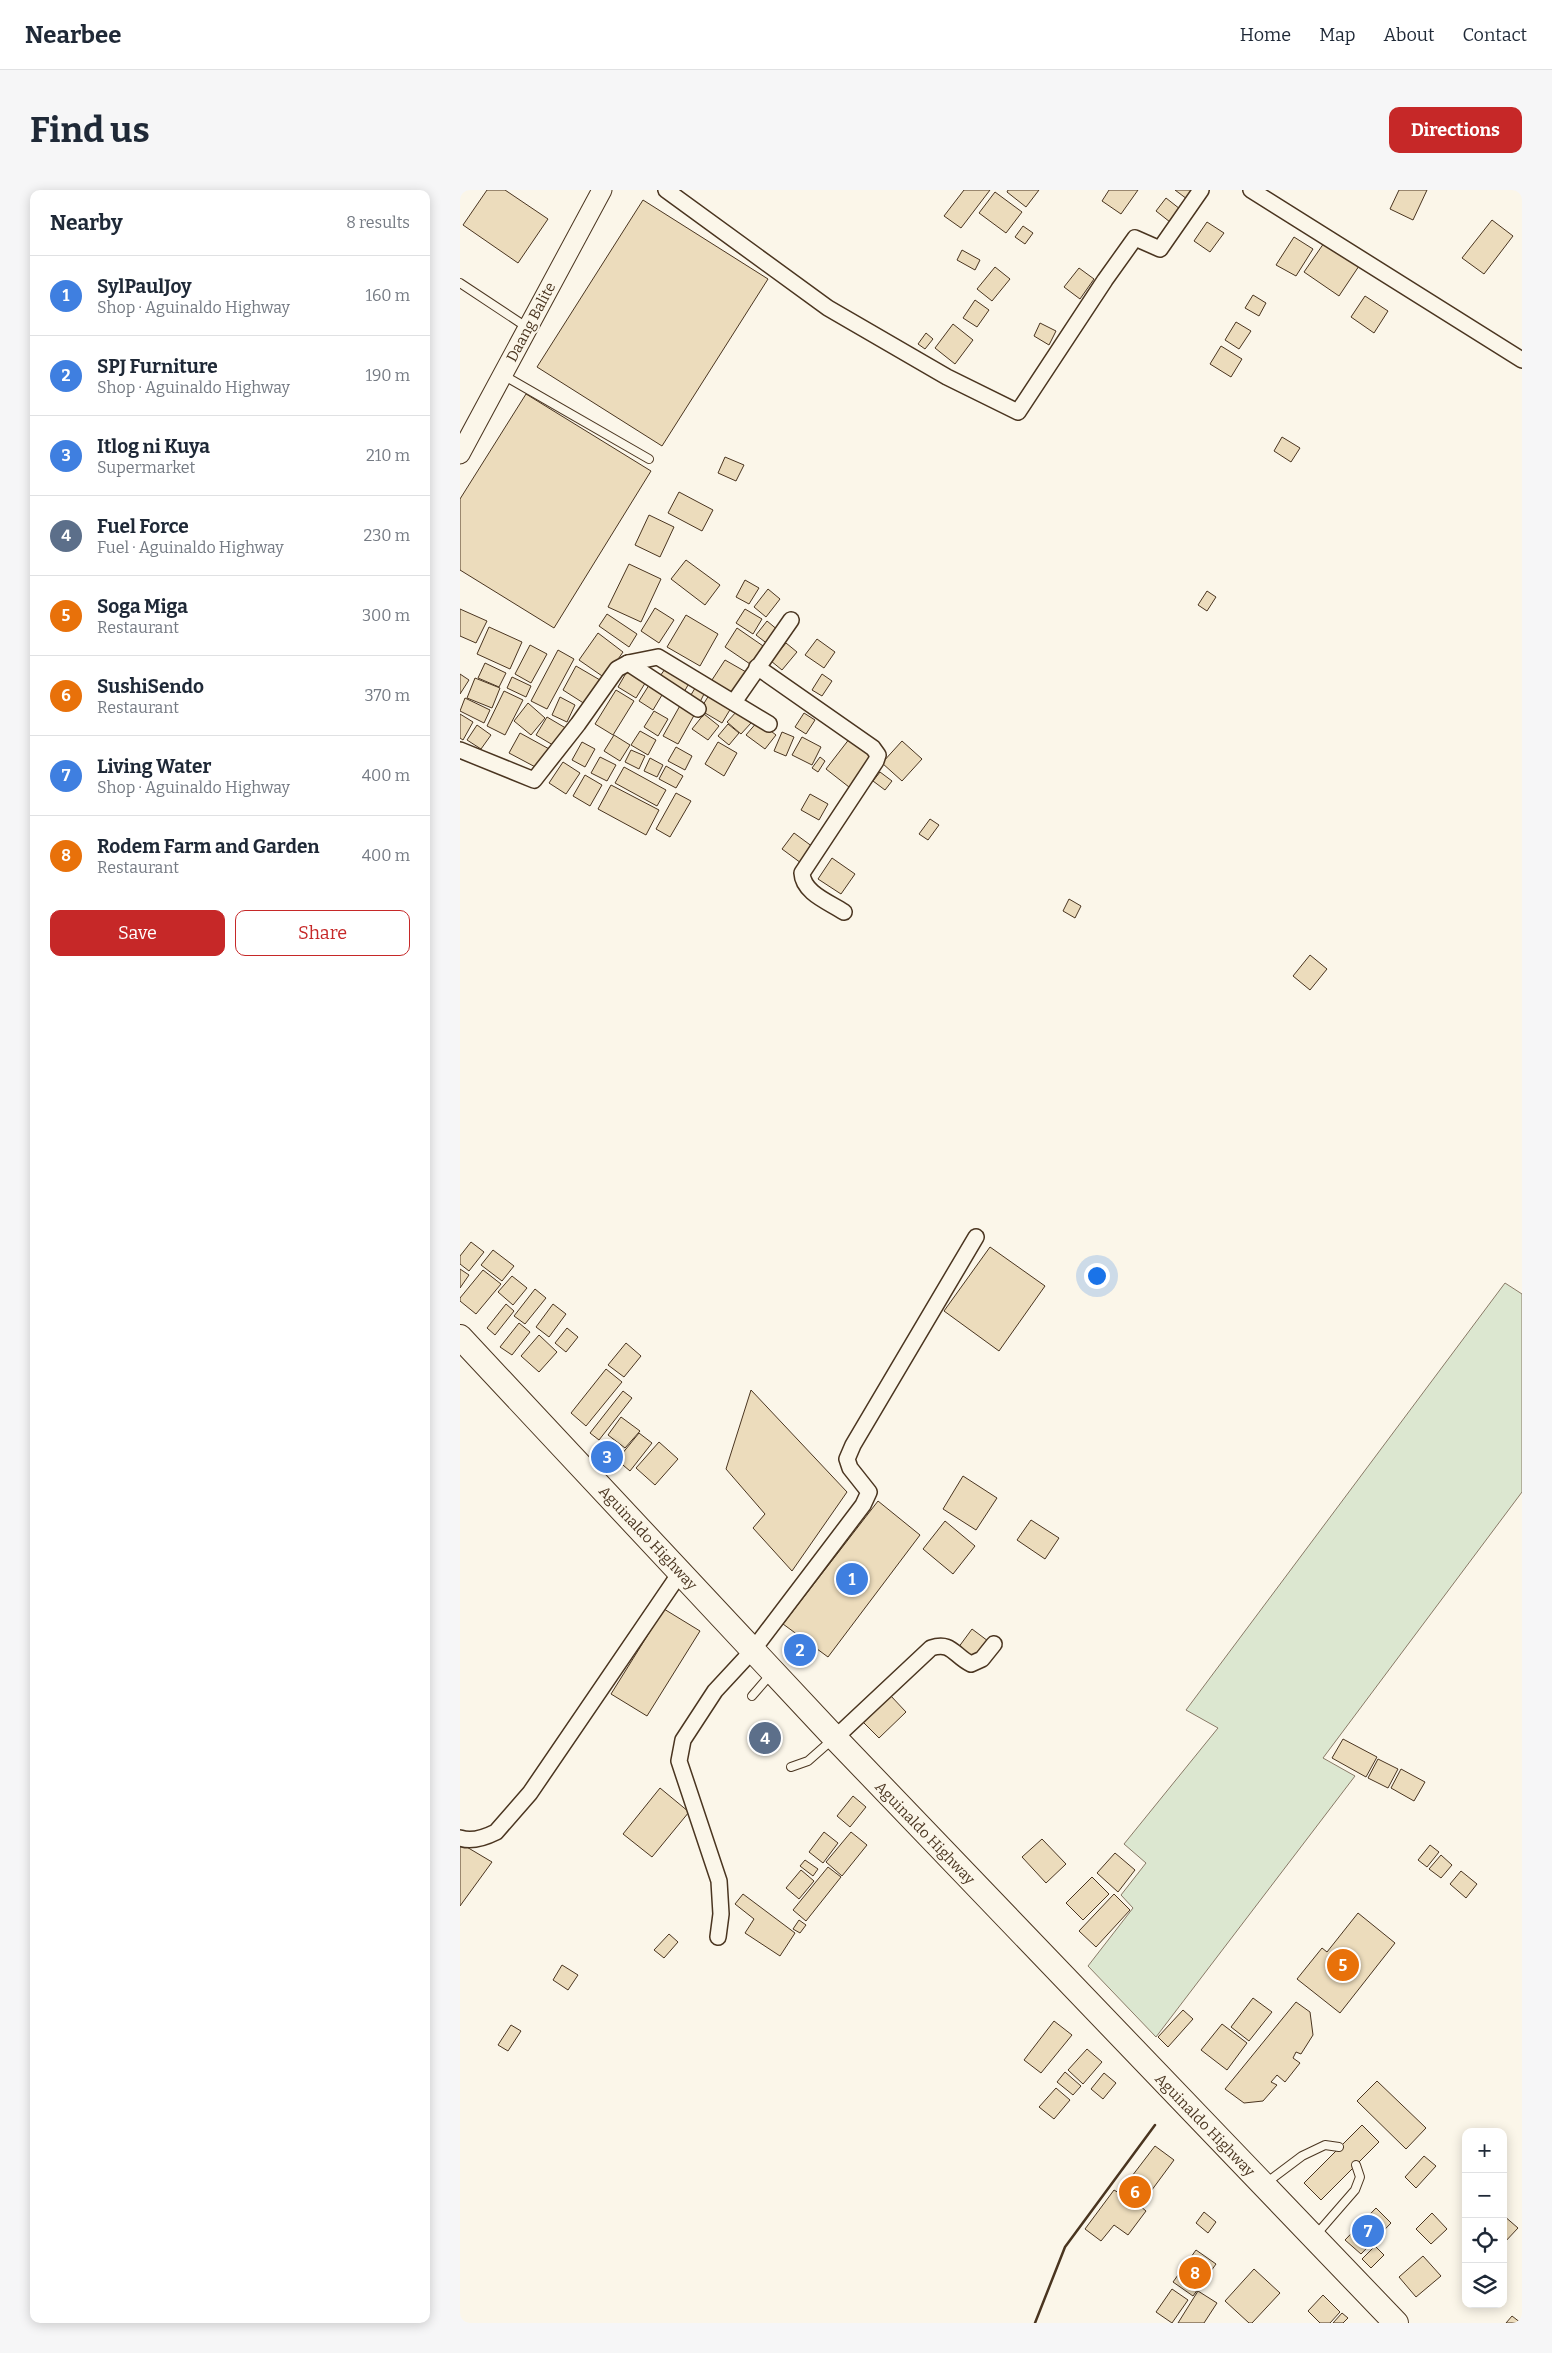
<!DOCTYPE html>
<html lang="en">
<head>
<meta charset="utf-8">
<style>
	:root { --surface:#fff; --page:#f6f6f7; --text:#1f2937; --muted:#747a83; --line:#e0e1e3; --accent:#c62828 }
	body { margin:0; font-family:Bitter,serif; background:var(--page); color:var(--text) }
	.controls { position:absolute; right:15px; bottom:15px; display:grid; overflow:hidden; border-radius:10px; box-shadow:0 2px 12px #0003 }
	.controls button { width:45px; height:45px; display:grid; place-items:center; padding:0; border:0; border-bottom:1px solid var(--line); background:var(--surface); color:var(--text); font:25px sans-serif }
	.you { position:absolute; left:636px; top:1085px; width:18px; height:18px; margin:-12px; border:4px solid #fff; border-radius:50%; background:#1a73e8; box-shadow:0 0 0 8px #1a73e833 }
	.badge { display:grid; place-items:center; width:32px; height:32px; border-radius:50%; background:var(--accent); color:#fff; font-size:16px; font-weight:700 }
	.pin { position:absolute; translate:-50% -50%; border:2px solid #fff; box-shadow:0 1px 5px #0006 }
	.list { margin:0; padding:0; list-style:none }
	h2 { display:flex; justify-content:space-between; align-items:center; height:65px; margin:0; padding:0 20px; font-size:21px }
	h2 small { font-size:16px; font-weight:400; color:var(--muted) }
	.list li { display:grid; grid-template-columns:32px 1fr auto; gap:15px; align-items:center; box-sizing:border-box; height:80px; padding:0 20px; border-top:1px solid var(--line) }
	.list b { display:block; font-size:19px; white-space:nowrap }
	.list p { margin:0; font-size:16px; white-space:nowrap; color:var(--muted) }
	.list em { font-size:16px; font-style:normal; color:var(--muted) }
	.actions { display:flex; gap:10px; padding:15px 20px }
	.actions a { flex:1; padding:11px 0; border:1px solid var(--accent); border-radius:10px; text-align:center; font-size:18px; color:var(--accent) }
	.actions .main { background:var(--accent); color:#fff }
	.icon { flex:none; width:28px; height:28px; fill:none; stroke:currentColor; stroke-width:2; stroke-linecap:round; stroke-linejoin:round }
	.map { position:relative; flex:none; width:1062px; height:2133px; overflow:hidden; border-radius:10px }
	header { display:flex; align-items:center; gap:30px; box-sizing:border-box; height:70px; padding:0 25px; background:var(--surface); border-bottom:1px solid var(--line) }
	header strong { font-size:24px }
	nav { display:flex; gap:28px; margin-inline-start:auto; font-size:18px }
	.intro { display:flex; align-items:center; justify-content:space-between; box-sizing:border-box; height:120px; padding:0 30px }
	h1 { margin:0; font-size:35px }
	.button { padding:12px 22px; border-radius:10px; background:var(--accent); color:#fff; font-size:18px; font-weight:700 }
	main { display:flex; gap:30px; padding:0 30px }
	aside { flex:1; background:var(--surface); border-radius:10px; box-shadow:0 2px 12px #0003 }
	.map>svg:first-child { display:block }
	.green { fill:#dce7d0; stroke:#887966 }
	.building { fill:#ecdcbc; stroke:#4a3520 }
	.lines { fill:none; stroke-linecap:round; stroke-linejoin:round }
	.service-casing { stroke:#4a3520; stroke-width:10 }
	.minor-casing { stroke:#4a3520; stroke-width:18 }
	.tertiary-casing { stroke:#4a3520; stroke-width:21 }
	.primary-casing { stroke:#4a3520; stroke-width:26 }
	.service { stroke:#fbf6e9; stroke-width:8 }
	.minor { stroke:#fbf6e9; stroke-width:15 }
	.tertiary { stroke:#fbf6e9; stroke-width:19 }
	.primary { stroke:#fbf6e9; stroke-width:24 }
	.wall { stroke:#4a3520; stroke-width:2.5 }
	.labels { text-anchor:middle; stroke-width:4; stroke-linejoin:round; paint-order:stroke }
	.street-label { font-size:15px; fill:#4a3520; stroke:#fbf6e9 }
</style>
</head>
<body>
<header>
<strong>Nearbee</strong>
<nav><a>Home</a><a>Map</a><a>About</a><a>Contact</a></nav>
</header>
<div class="intro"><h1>Find us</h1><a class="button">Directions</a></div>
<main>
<aside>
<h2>Nearby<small>8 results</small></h2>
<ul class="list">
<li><span class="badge" style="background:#3f7fe0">1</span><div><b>SylPaulJoy</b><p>Shop · Aguinaldo Highway</p></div><em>160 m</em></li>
<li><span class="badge" style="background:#3f7fe0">2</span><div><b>SPJ Furniture</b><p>Shop · Aguinaldo Highway</p></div><em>190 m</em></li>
<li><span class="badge" style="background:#3f7fe0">3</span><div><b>Itlog ni Kuya</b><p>Supermarket</p></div><em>210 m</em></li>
<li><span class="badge" style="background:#5c6f8a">4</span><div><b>Fuel Force</b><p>Fuel · Aguinaldo Highway</p></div><em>230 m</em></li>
<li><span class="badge" style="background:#e8710a">5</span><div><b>Soga Miga</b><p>Restaurant</p></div><em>300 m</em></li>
<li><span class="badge" style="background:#e8710a">6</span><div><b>SushiSendo</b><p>Restaurant</p></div><em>370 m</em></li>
<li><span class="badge" style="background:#3f7fe0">7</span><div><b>Living Water</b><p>Shop · Aguinaldo Highway</p></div><em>400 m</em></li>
<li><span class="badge" style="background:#e8710a">8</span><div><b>Rodem Farm and Garden</b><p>Restaurant</p></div><em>400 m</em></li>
</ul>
<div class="actions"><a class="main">Save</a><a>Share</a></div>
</aside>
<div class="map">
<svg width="1062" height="2133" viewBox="0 0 1062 2133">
	<rect width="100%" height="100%" fill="#fbf6e9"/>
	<polygon class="green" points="1045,1093 1062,1104 1062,1302 863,1568 895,1586 696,1847 628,1776 673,1718 661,1705 686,1673 664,1654 758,1538 726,1520"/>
	<g class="building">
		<polygon points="27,0 45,0 88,29 58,73 3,35"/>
		<polygon points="504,0 530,0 501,38 484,26"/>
		<polygon points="548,0 579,0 566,17 547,2"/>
		<polygon points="649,0 678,0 661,24 642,11"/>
		<polygon points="715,0 740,0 731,12"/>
		<polygon points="939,0 967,0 953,30 930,19"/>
		<polygon points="535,2 562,22 546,43 519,23"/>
		<polygon points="706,8 720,19 710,32 696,21"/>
		<polygon points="183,10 308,89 202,256 77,177"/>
		<polygon points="1032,30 1053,46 1024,84 1002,68"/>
		<polygon points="747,32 764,43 750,62 734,51"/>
		<polygon points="563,36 573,43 565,54 555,47"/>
		<polygon points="834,47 853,59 836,86 816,75"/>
		<polygon points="864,53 899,76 879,106 844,82"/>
		<polygon points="502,60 520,70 515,80 497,70"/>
		<polygon points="535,77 550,89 532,111 517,99"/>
		<polygon points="619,78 634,89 620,109 604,97"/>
		<polygon points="793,105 806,113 799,126 785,118"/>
		<polygon points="905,106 928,121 914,143 891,127"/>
		<polygon points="515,110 529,120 517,137 503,128"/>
		<polygon points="776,132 791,141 779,159 765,150"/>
		<polygon points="580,133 596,141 589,155 574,146"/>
		<polygon points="493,134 513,150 495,174 475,158"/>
		<polygon points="466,143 473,149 465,159 458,154"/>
		<polygon points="761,156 782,169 771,187 750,174"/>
		<polygon points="66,204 191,281 94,438 0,380 0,309"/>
		<polygon points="822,247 840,258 831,272 814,261"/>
		<polygon points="265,267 284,275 276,291 258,283"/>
		<polygon points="219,302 253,320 242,341 208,323"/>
		<polygon points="189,325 214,337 200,367 175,355"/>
		<polygon points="226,370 260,395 245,415 211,389"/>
		<polygon points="169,374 201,389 181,432 148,417"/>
		<polygon points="285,390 299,398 289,414 276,407"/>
		<polygon points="308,399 320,409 306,427 294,417"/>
		<polygon points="747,401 756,407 747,421 738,415"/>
		<polygon points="195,418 214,430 199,453 181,441"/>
		<polygon points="0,419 27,431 16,453 0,446"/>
		<polygon points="285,419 302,429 293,444 276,433"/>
		<polygon points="147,424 177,444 169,457 139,436"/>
		<polygon points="226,425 258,444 240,476 207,457"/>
		<polygon points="307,431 319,441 309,455 296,445"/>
		<polygon points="29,437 62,452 50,479 17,464"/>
		<polygon points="277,438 306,458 293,476 265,457"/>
		<polygon points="138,443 163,462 145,488 119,470"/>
		<polygon points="357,449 375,462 364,478 345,465"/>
		<polygon points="326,453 337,462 322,480 311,471"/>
		<polygon points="70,455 87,464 71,493 55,484"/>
		<polygon points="98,460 114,469 87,519 71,511"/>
		<polygon points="265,470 286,482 271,506 250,493"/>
		<polygon points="25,473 46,483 39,497 18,488"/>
		<polygon points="208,475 231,490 224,502 200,486"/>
		<polygon points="116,476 140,490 125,514 103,500"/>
		<polygon points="169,478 187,490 176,508 158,497"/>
		<polygon points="0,484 9,490 0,504"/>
		<polygon points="362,484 372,491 362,506 352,500"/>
		<polygon points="52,487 71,496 66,507 47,498"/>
		<polygon points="15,488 40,498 32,518 7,508"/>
		<polygon points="191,492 205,500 193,520 179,511"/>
		<polygon points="237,495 246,500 239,514 229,508"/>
		<polygon points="156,500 174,511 153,545 135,534"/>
		<polygon points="44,501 63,510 45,545 27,536"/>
		<polygon points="249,505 271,518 262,533 240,520"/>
		<polygon points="100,507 115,515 107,532 92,525"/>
		<polygon points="5,508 30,520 24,533 0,521"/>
		<polygon points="222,512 237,520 218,554 203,546"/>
		<polygon points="68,513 85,528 71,545 54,531"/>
		<polygon points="194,521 208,529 198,546 184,537"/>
		<polygon points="277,521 291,533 281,544 267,532"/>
		<polygon points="344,523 355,530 346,544 335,537"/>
		<polygon points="0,524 13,532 3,550 0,548"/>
		<polygon points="244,524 259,536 248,550 232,539"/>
		<polygon points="87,527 109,540 98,558 76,545"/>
		<polygon points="298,531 316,545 305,559 286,545"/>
		<polygon points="268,534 279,543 269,555 258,546"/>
		<polygon points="17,535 31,545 21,559 7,550"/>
		<polygon points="180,541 196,550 188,565 171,555"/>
		<polygon points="322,542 334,547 326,566 314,561"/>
		<polygon points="60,543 91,560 81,580 49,563"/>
		<polygon points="154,545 170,555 160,571 144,561"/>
		<polygon points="342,547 361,557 352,575 332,565"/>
		<polygon points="390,548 413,566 389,597 366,579"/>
		<polygon points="442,551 462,569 442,591 422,573"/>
		<polygon points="122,552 135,559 125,577 112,570"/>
		<polygon points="258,552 277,563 264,586 245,574"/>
		<polygon points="216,557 232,566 225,580 208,571"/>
		<polygon points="171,560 185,566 179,579 165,572"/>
		<polygon points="140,567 156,575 147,591 131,583"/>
		<polygon points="360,567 365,571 358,582 352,578"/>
		<polygon points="190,568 203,575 197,587 184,581"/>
		<polygon points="103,572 120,583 106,604 89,593"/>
		<polygon points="206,576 223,586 216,598 199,589"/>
		<polygon points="164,577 206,600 197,616 155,593"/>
		<polygon points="420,582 432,591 425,600 413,591"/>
		<polygon points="125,585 142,595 130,616 113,606"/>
		<polygon points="151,595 199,620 186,645 138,619"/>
		<polygon points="216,603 231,611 210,647 196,639"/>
		<polygon points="350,604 368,614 359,630 341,620"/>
		<polygon points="470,629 479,635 468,650 459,644"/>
		<polygon points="334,643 353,657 341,673 322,659"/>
		<polygon points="372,668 395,684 381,704 358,689"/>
		<polygon points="609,709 621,716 615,728 603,721"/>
		<polygon points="850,765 867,779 850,800 833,786"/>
		<polygon points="11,1052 24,1062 9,1081 0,1074 0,1066"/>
		<polygon points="530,1057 585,1096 539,1161 484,1121"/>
		<polygon points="33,1060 54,1076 42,1091 21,1075"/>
		<polygon points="0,1079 9,1085 0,1098"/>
		<polygon points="23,1080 41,1094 16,1124 0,1111 0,1108"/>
		<polygon points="52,1086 67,1098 53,1115 38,1102"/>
		<polygon points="75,1099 86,1108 65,1134 54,1126"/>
		<polygon points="46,1114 54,1121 35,1145 27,1138"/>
		<polygon points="93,1114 106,1124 89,1147 76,1137"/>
		<polygon points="59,1133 70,1142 52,1165 40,1157"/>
		<polygon points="107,1138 118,1147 106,1162 95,1153"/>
		<polygon points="79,1145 97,1162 79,1182 61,1166"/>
		<polygon points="166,1153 181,1166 164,1187 148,1175"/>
		<polygon points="146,1179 162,1192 126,1236 111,1223"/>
		<polygon points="291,1200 387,1302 332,1381 293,1338 305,1324 266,1279"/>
		<polygon points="163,1201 172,1208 139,1250 130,1243"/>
		<polygon points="161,1227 180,1241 165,1258 148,1245"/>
		<polygon points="179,1243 192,1253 170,1281 157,1270"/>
		<polygon points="199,1252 218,1269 195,1295 176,1278"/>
		<polygon points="503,1286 537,1308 516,1340 483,1319"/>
		<polygon points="418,1311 460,1345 368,1467 323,1434"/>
		<polygon points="571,1330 599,1348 585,1369 557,1350"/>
		<polygon points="485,1331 515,1356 493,1384 463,1359"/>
		<polygon points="204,1419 240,1441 187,1526 151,1504"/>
		<polygon points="512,1439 528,1451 513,1470 498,1458"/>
		<polygon points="430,1505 446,1522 419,1548 403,1532"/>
		<polygon points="883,1549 917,1567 906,1587 872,1568"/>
		<polygon points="918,1569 938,1579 928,1598 908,1588"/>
		<polygon points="941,1579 965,1592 954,1611 931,1598"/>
		<polygon points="200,1598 229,1622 192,1667 163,1644"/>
		<polygon points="393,1606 406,1617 390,1637 377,1626"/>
		<polygon points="364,1642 378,1653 363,1673 349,1662"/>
		<polygon points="391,1642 407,1655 382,1686 366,1672"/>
		<polygon points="582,1649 606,1674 586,1693 562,1667"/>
		<polygon points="0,1653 32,1672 0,1716"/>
		<polygon points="970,1655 979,1662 967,1677 958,1670"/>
		<polygon points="655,1663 675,1680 658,1702 637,1683"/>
		<polygon points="981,1665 992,1675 981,1688 969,1679"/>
		<polygon points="345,1670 358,1679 353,1686 340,1676"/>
		<polygon points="368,1677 381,1687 346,1731 333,1720"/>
		<polygon points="341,1680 354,1691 339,1709 326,1698"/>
		<polygon points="1001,1681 1017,1694 1006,1708 990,1694"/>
		<polygon points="632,1687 649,1704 623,1730 606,1713"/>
		<polygon points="283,1704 335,1743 320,1766 285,1743 294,1729 275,1714"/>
		<polygon points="654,1704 670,1720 636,1757 619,1741"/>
		<polygon points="898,1723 935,1753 880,1823 837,1789 862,1758 867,1762"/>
		<polygon points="339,1730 346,1735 340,1743 333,1739"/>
		<polygon points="209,1744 218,1752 204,1768 194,1760"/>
		<polygon points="102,1775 118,1785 108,1800 93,1790"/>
		<polygon points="793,1808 812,1822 789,1851 771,1837"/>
		<polygon points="836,1812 850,1822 853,1845 841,1864 836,1862 833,1868 840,1873 825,1892 817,1885 811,1892 817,1895 803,1911 784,1913 765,1899"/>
		<polygon points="723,1820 733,1829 708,1857 698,1847"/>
		<polygon points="594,1831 612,1845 581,1883 564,1870"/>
		<polygon points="762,1834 787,1853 767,1880 741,1860"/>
		<polygon points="51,1835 61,1841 48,1861 38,1855"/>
		<polygon points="627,1859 642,1872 623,1894 608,1880"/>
		<polygon points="605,1882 621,1896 613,1905 597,1892"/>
		<polygon points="644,1883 656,1893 643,1909 631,1899"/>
		<polygon points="917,1891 966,1938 946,1959 897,1911"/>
		<polygon points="596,1898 610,1910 594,1929 579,1917"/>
		<polygon points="902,1935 919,1952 861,2010 844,1993"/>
		<polygon points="695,1956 714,1970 680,2016 686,2021 668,2045 654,2035 641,2051 625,2039 654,2000 659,2003"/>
		<polygon points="964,1966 976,1976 956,1998 945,1987"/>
		<polygon points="916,2018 931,2033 901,2064 885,2050"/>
		<polygon points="744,2022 756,2032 748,2043 736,2033"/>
		<polygon points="972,2023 987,2039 971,2054 956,2039"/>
		<polygon points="1043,2025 1058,2038 1043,2054"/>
		<polygon points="915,2056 924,2065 911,2078 902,2069"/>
		<polygon points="736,2060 756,2074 733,2106 713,2092"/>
		<polygon points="963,2066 981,2086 956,2107 939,2087"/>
		<polygon points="794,2079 820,2103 792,2133 789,2133 765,2111"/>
		<polygon points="712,2099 728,2110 712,2133 696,2122"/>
		<polygon points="738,2101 757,2113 744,2133 718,2133"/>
		<polygon points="863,2105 880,2122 870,2133 860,2133 848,2121"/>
		<polygon points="882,2123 888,2128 883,2133 873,2133"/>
		<polygon points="1052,2126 1061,2133 1046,2133"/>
	</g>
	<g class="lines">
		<g class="service-casing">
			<g id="service">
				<polyline points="0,93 68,138"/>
				<polyline points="43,185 189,269"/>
				<polyline points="292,1506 312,1483"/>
				<polyline points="331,1577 348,1571 373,1549"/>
				<polyline points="806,1993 842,1966 865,1955 879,1957"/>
				<polyline points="855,2046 895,2000 900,1987 896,1975"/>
			</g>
		</g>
		<g class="minor-casing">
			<g id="minor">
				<polyline points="206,0 368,118 487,187 558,222 645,90 675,48 700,59 741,0"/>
				<polyline points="791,0 1062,170"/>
				<polyline points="168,473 198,467 309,534"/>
				<path d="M 297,477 L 413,558 L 418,565 L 416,571 L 342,683 C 343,703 369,712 384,722"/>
				<polyline points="274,512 331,430"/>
				<polyline points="0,560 74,590 118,534 157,479 168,473 238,519"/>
				<path d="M 375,1548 L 471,1458 C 492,1451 494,1466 511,1474 L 522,1469 L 534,1454"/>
				<path d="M 0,1648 C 11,1652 26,1647 36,1642 L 70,1603 L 220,1383"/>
				<polyline points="258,1747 261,1724 259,1691 219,1571 223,1550 255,1501 293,1460 403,1315 409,1302 390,1278 387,1269 393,1255 516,1047"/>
			</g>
		</g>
		<g class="tertiary-casing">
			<polyline id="tertiary" points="0,264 142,0"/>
		</g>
		<g class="primary-casing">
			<polyline id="primary" points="0,1147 375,1548 936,2133"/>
		</g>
		<use href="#service" class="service"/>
		<use href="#minor" class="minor"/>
		<use href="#tertiary" class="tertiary"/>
		<use href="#primary" class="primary"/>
		<polyline class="wall" points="575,2133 605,2057 695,1935"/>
	</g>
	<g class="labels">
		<g class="street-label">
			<text transform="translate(71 132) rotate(-62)" y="5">Daang Balite</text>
			<text transform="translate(188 1348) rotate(47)" y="5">Aguinaldo Highway</text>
			<text transform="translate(465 1643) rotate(46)" y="5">Aguinaldo Highway</text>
			<text transform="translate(745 1935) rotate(46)" y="5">Aguinaldo Highway</text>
		</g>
	</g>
</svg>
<div class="controls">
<button>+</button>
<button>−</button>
<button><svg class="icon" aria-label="locate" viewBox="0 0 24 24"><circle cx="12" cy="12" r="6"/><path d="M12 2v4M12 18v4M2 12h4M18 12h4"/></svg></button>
<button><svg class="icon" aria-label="layers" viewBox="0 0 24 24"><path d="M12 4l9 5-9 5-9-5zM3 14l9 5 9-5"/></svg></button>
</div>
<div class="you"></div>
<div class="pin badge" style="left:392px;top:1389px;background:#3f7fe0">1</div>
<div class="pin badge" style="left:340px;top:1460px;background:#3f7fe0">2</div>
<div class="pin badge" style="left:147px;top:1267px;background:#3f7fe0">3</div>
<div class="pin badge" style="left:305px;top:1548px;background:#5c6f8a">4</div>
<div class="pin badge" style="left:883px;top:1775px;background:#e8710a">5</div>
<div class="pin badge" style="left:675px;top:2002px;background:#e8710a">6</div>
<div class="pin badge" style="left:908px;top:2041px;background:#3f7fe0">7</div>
<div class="pin badge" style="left:735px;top:2083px;background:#e8710a">8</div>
</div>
</main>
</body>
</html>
